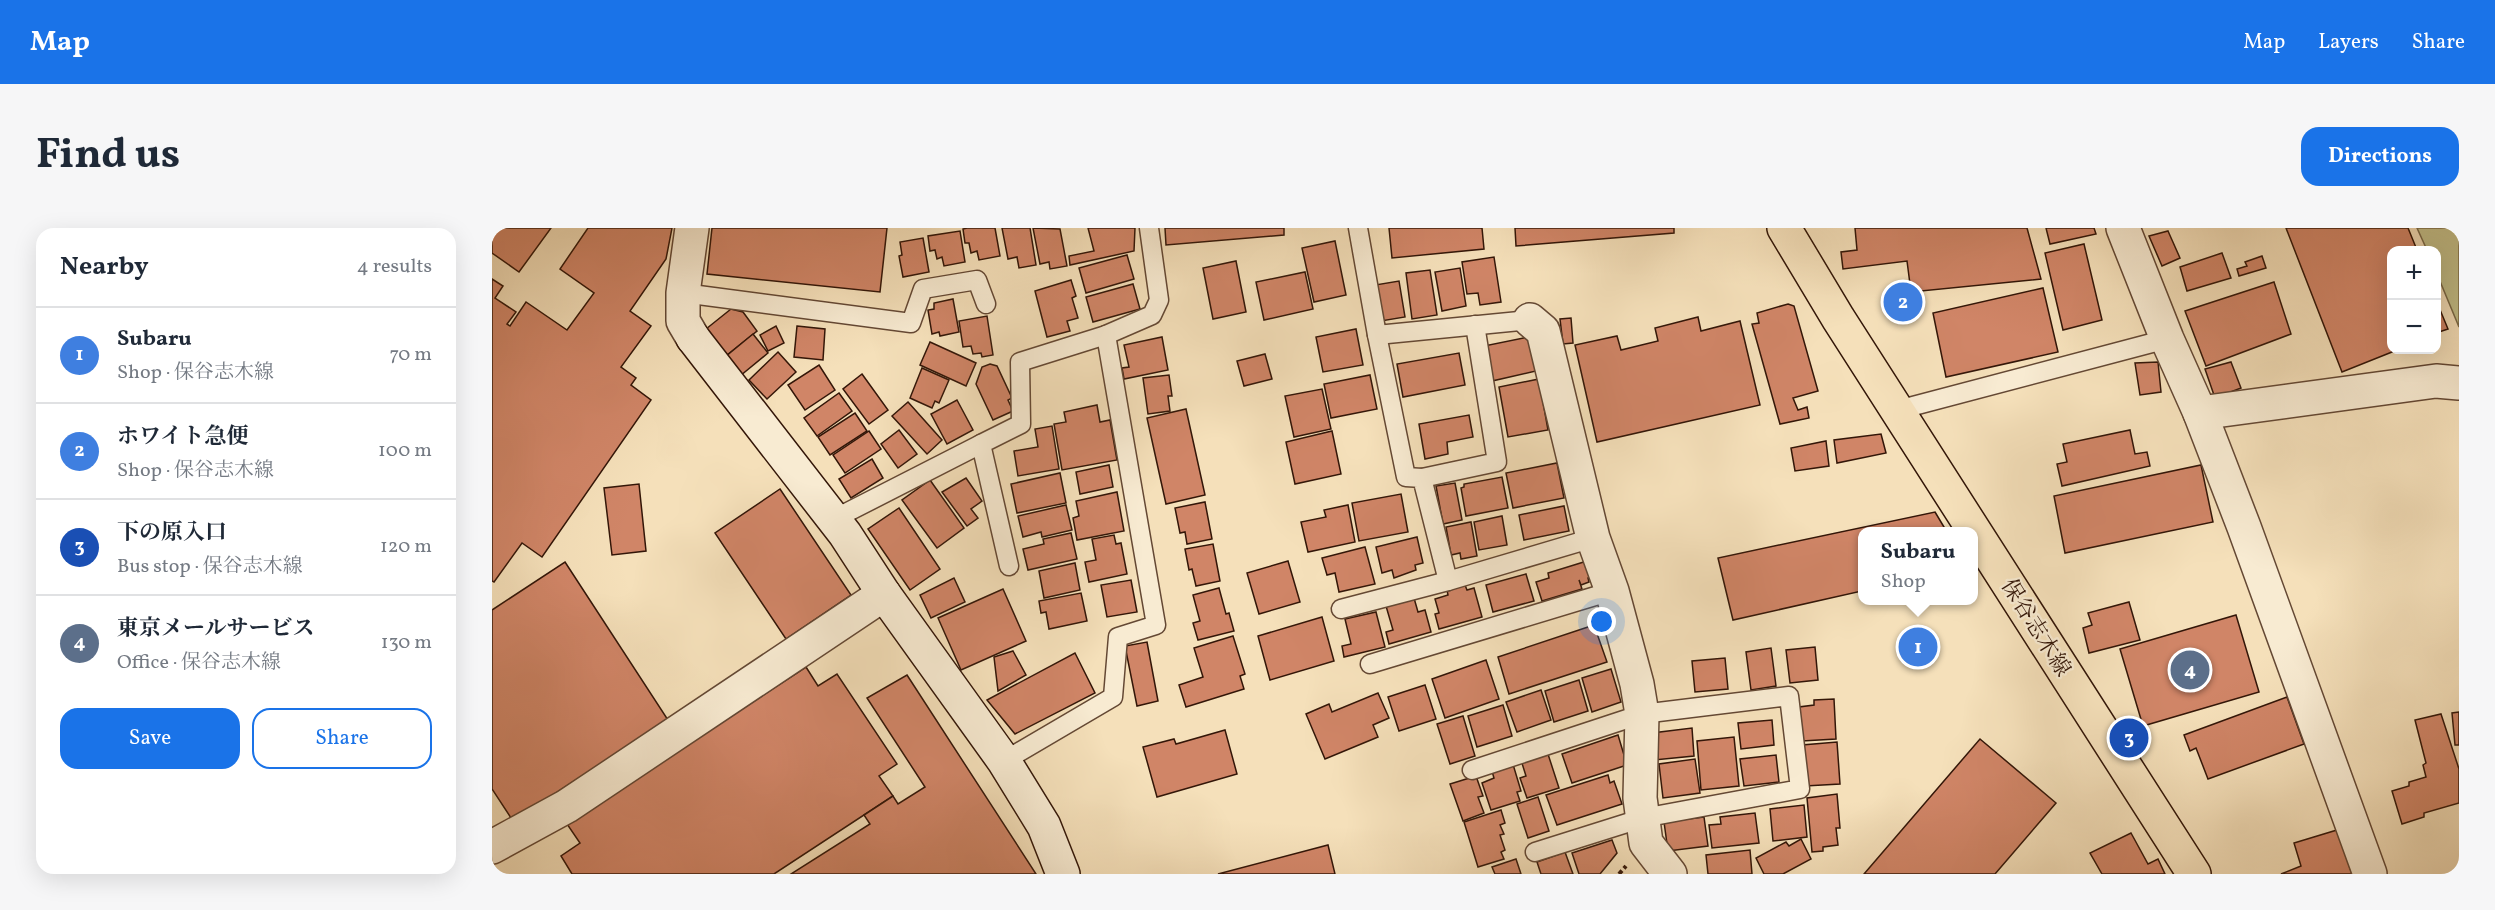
<!DOCTYPE html>
<html lang="en">
<head>
<meta charset="utf-8">
<style>
	:root { --surface:#fff; --page:#f6f6f7; --text:#1f2937; --muted:#747a83; --line:#e0e1e3; --accent:#1a73e8 }
	body { margin:0; font-family:Vollkorn,"Noto Serif JP",serif; background:var(--page); color:var(--text) }
	.controls { position:absolute; right:18px; top:18px; display:grid; overflow:hidden; border-radius:12px; box-shadow:0 6px 24px #0002 }
	.controls button { width:54px; height:54px; display:grid; place-items:center; padding:0; border:0; border-bottom:2px solid var(--line); background:var(--surface); color:var(--text); font:30px sans-serif }
	.you { position:absolute; left:1110px; top:394px; width:21px; height:21px; margin:-15px; border:4px solid #fff; border-radius:50%; background:#1a73e8; box-shadow:0 0 0 9px #1a73e833 }
	.badge { display:grid; place-items:center; width:39px; height:39px; border-radius:50%; background:var(--accent); color:#fff; font-size:20px; font-weight:700 }
	.pin { position:absolute; translate:-50% -50%; border:3px solid #fff; box-shadow:0 2px 6px #0006 }
	.popup { position:absolute; left:1366px; top:299px; width:120px; height:78px; box-sizing:border-box; display:grid; place-content:center; border-radius:12px; background:var(--surface); filter:drop-shadow(0 2px 4px #0005); font-size:20px; white-space:nowrap; color:var(--muted) }
	.popup b { font-size:22px; color:var(--text) }
	.popup::after { content:''; position:absolute; left:50%; top:100%; margin-left:-12px; border:12px solid transparent; border-top-color:var(--surface) }
	.list { margin:0; padding:0; list-style:none }
	h2 { display:flex; justify-content:space-between; align-items:center; height:78px; margin:0; padding:0 24px; font-size:26px }
	h2 small { font-size:20px; font-weight:400; color:var(--muted) }
	.list li { display:grid; grid-template-columns:39px 1fr auto; gap:18px; align-items:center; box-sizing:border-box; height:96px; padding:0 24px; border-top:2px solid var(--line) }
	.list b { display:block; font-size:22px; white-space:nowrap }
	.list p { margin:0; font-size:20px; white-space:nowrap; color:var(--muted) }
	.list em { font-size:20px; font-style:normal; color:var(--muted) }
	.actions { display:flex; gap:12px; padding:18px 24px }
	.actions a { flex:1; padding:14px 0; border:2px solid var(--accent); border-radius:18px; text-align:center; font-size:21px; color:var(--accent) }
	.actions .main { background:var(--accent); color:#fff }
	.map { position:relative; flex:none; width:1967px; height:646px; overflow:hidden; border-radius:18px }
	header { display:flex; align-items:center; gap:36px; box-sizing:border-box; height:84px; padding:0 30px; background:var(--accent); color:#fff }
	header strong { font-size:28px }
	nav { display:flex; gap:33px; margin-inline-start:auto; font-size:21px }
	.intro { display:flex; align-items:center; justify-content:space-between; box-sizing:border-box; height:144px; padding:0 36px }
	h1 { margin:0; font-size:42px }
	.button { padding:15px 27px; border-radius:18px; background:var(--accent); color:#fff; font-size:21px; font-weight:700 }
	main { display:flex; gap:36px; padding:0 36px }
	aside { flex:1; background:var(--surface); border-radius:18px; box-shadow:0 6px 24px #0002 }
	.map>svg:first-child { display:block }
	.green { fill:#c3c08b; stroke:#7b6b4a; stroke-width:1.5 }
	.building { fill:#d08567; stroke:#331608; stroke-width:1.5 }
	.lines { fill:none; stroke-linecap:round; stroke-linejoin:round }
	.lane-casing { stroke:#644834; stroke-width:21 }
	.street-casing { stroke:#644834; stroke-width:36 }
	.secondary-casing { stroke:#331608; stroke-width:36 }
	.primary-casing { stroke:#331608; stroke-width:36 }
	.path { stroke:#331608; stroke-width:4; stroke-dasharray:4.5 3; stroke-linecap:butt }
	.lane { stroke:#f8ebd2; stroke-width:18 }
	.street { stroke:#f8ebd2; stroke-width:33 }
	.secondary { stroke:#f8ebd2; stroke-width:33 }
	.primary { stroke:#f5e0ba; stroke-width:33 }
	.labels { text-anchor:middle; stroke-width:4.5; stroke-linejoin:round; paint-order:stroke }
	.street-label { font-size:22px; fill:#331608; stroke:#f8ebd2 }
</style>
</head>
<body>
<header>
<strong>Map</strong>
<nav><a>Map</a><a>Layers</a><a>Share</a></nav>
</header>
<div class="intro"><h1>Find us</h1><a class="button">Directions</a></div>
<main>
<aside>
<h2>Nearby<small>4 results</small></h2>
<ul class="list">
<li><span class="badge" style="background:#3f7fe0">1</span><div><b>Subaru</b><p>Shop · 保谷志木線</p></div><em>70 m</em></li>
<li><span class="badge" style="background:#3f7fe0">2</span><div><b>ホワイト急便</b><p>Shop · 保谷志木線</p></div><em>100 m</em></li>
<li><span class="badge" style="background:#1a4fb4">3</span><div><b>下の原入口</b><p>Bus stop · 保谷志木線</p></div><em>120 m</em></li>
<li><span class="badge" style="background:#5c6f8a">4</span><div><b>東京メールサービス</b><p>Office · 保谷志木線</p></div><em>130 m</em></li>
</ul>
<div class="actions"><a class="main">Save</a><a>Share</a></div>
</aside>
<div class="map">
<svg width="1967" height="646" viewBox="0 0 1967 646">
	<rect width="100%" height="100%" fill="#f5e0ba"/>
	<filter id="stains"><feTurbulence type="fractalNoise" baseFrequency=".00333" numOctaves="4"/><feColorMatrix values="0 0 0 0 .2 0 0 0 0 .09 0 0 0 0 .02 0 0 0 .5 -.17"/></filter>
	<radialGradient id="worn" r=".72"><stop offset=".6" stop-color="#630" stop-opacity="0"/><stop offset="1" stop-color="#630" stop-opacity=".3"/></radialGradient>
	<polygon class="green" points="1925,0 1967,0 1967,99 1945,46 1944,22 1935,22"/>
	<g class="building">
		<polygon points="0,0 59,0 27,44 0,25"/>
		<polygon points="96,0 180,0 174,31 138,83 159,98 129,139 144,150 139,157 159,172 50,329 30,315 2,354 0,353 0,51 11,58 3,70 24,84 15,96 18,98 34,74 75,102 102,65 68,41"/>
		<polygon points="220,0 395,0 388,64 215,46"/>
		<polygon points="475,0 503,0 508,28 487,32 485,23 479,25 477,15 473,15 471,1"/>
		<polygon points="510,0 538,0 544,37 527,40 525,29 516,31"/>
		<polygon points="541,0 568,1 575,38 558,41 557,34 548,36"/>
		<polygon points="596,0 643,0 642,23 578,37 577,28 602,23"/>
		<polygon points="673,0 792,0 792,7 674,17"/>
		<polygon points="897,0 990,0 992,21 900,30"/>
		<polygon points="1023,0 1182,0 1182,5 1024,18"/>
		<polygon points="1363,0 1535,0 1549,51 1419,64 1415,33 1351,41 1349,24 1365,22"/>
		<polygon points="1554,0 1602,0 1604,6 1558,16"/>
		<polygon points="1794,0 1916,0 1925,22 1900,22 1900,122 1905,122 1850,144"/>
		<polygon points="468,3 473,34 452,38 450,29 445,31 443,22 438,23 436,8"/>
		<polygon points="1676,3 1688,30 1670,38 1657,8"/>
		<polygon points="431,10 437,44 411,49 407,28 410,27 408,14"/>
		<polygon points="843,13 854,67 822,74 810,20"/>
		<polygon points="1592,16 1610,92 1571,102 1553,25"/>
		<polygon points="1730,25 1739,50 1695,63 1688,39"/>
		<polygon points="635,27 642,51 594,65 587,40"/>
		<polygon points="1770,28 1774,40 1747,48 1745,41 1755,38 1753,34"/>
		<polygon points="1002,29 1009,74 988,77 986,65 975,66 970,34"/>
		<polygon points="744,33 754,84 721,91 711,40"/>
		<polygon points="968,40 974,78 950,83 943,44"/>
		<polygon points="938,42 945,87 920,91 914,45"/>
		<polygon points="813,44 821,81 772,92 764,54"/>
		<polygon points="579,52 584,68 580,70 586,90 575,93 578,103 555,109 543,63"/>
		<polygon points="907,53 913,89 889,93 883,57"/>
		<polygon points="1782,54 1799,106 1714,138 1693,83"/>
		<polygon points="641,56 648,81 601,94 594,69"/>
		<polygon points="1551,60 1566,124 1454,149 1441,85"/>
		<polygon points="461,71 467,104 448,108 447,104 440,106 436,82 442,81 442,75"/>
		<polygon points="1944,72 1956,101 1944,105"/>
		<polygon points="1296,76 1302,78 1326,163 1301,170 1306,182 1315,179 1317,190 1288,196 1260,96 1267,95 1265,85"/>
		<polygon points="239,81 251,84 265,103 235,127 214,101"/>
		<polygon points="495,88 501,127 490,129 489,125 481,126 479,118 471,119 467,93"/>
		<polygon points="1206,89 1209,103 1248,93 1268,177 1105,214 1083,117 1125,108 1129,122 1166,113 1163,100"/>
		<polygon points="1079,90 1081,115 1071,116 1068,91"/>
		<polygon points="284,98 292,115 276,123 268,107"/>
		<polygon points="305,98 333,101 331,132 302,129"/>
		<polygon points="864,101 871,137 831,144 824,109"/>
		<polygon points="261,106 276,125 248,148 233,129"/>
		<polygon points="670,109 676,142 632,151 630,140 637,139 632,117"/>
		<polygon points="1036,109 1044,143 1000,153 992,118"/>
		<polygon points="438,114 484,135 474,158 428,137"/>
		<polygon points="286,124 304,144 275,171 257,152"/>
		<polygon points="967,125 973,157 911,169 905,136"/>
		<polygon points="773,126 780,151 752,158 745,133"/>
		<polygon points="1666,134 1669,164 1648,167 1643,135"/>
		<polygon points="1739,134 1749,160 1723,170 1713,141"/>
		<polygon points="498,136 505,138 520,170 516,172 521,183 501,192 484,156 490,139"/>
		<polygon points="327,137 343,162 313,182 296,157"/>
		<polygon points="430,140 457,152 447,175 443,173 440,180 418,170"/>
		<polygon points="370,146 396,182 377,196 351,161"/>
		<polygon points="677,147 680,168 676,168 678,183 656,186 651,150"/>
		<polygon points="878,147 885,181 839,190 832,156"/>
		<polygon points="1047,151 1056,202 1016,209 1007,159"/>
		<polygon points="830,161 839,201 802,209 793,168"/>
		<polygon points="347,165 360,183 325,208 312,190"/>
		<polygon points="465,172 481,202 455,216 439,186"/>
		<polygon points="416,174 450,212 435,226 400,188"/>
		<polygon points="605,177 608,194 618,192 625,232 570,242 562,196 574,194 572,184"/>
		<polygon points="694,181 713,267 674,276 655,190"/>
		<polygon points="363,185 375,203 338,227 326,209"/>
		<polygon points="977,187 981,209 955,214 956,226 933,231 927,196"/>
		<polygon points="560,198 567,241 526,248 522,223 546,219 543,201"/>
		<polygon points="407,202 425,226 406,240 389,216"/>
		<polygon points="1638,202 1643,226 1655,224 1658,238 1570,258 1565,236 1575,234 1571,216"/>
		<polygon points="377,203 389,221 353,245 341,227"/>
		<polygon points="840,203 849,246 803,256 794,214"/>
		<polygon points="1389,206 1394,225 1345,235 1342,212"/>
		<polygon points="1334,213 1337,238 1303,243 1299,220"/>
		<polygon points="380,231 391,250 359,270 347,251"/>
		<polygon points="1065,235 1072,270 1021,280 1014,245"/>
		<polygon points="617,237 621,259 588,266 584,244"/>
		<polygon points="1709,237 1721,294 1573,325 1562,268"/>
		<polygon points="568,245 574,275 525,285 519,256"/>
		<polygon points="1010,249 1016,280 974,288 969,260 972,259 972,256"/>
		<polygon points="474,250 490,273 479,281 486,290 475,298 450,264"/>
		<polygon points="438,252 472,300 445,320 410,272"/>
		<polygon points="963,255 970,292 951,296 944,258"/>
		<polygon points="147,256 154,323 120,327 112,260"/>
		<polygon points="288,261 359,367 294,411 223,305"/>
		<polygon points="625,264 632,303 585,312 581,290 587,288 584,273"/>
		<polygon points="909,266 916,304 867,313 860,275"/>
		<polygon points="713,274 720,311 695,316 693,304 688,305 683,280"/>
		<polygon points="574,277 580,302 550,309 549,304 531,309 526,288"/>
		<polygon points="856,277 863,314 816,324 809,294 834,289 832,282"/>
		<polygon points="1072,278 1077,303 1032,312 1027,287"/>
		<polygon points="407,280 448,341 418,362 376,301"/>
		<polygon points="1443,284 1455,304 1370,304 1370,363 1241,392 1226,330"/>
		<polygon points="1010,288 1015,317 987,322 982,294"/>
		<polygon points="979,294 985,328 969,331 968,325 959,327 954,299"/>
		<polygon points="579,305 585,331 536,342 531,321 552,316 551,311"/>
		<polygon points="622,307 624,316 629,315 635,346 597,354 593,334 604,332 600,311"/>
		<polygon points="925,309 931,335 923,337 924,342 902,350 900,342 890,345 884,319"/>
		<polygon points="721,316 728,353 704,358 700,341 697,342 693,321"/>
		<polygon points="873,319 883,356 847,364 843,345 835,347 830,330"/>
		<polygon points="796,333 808,374 767,386 755,345"/>
		<polygon points="1095,333 1100,349 1096,350 1097,354 1089,357 1087,352 1090,361 1050,373 1044,354 1057,350 1056,345"/>
		<polygon points="73,334 176,492 21,593 0,561 0,382"/>
		<polygon points="583,335 588,362 552,370 547,343"/>
		<polygon points="1034,346 1042,373 1001,384 994,357"/>
		<polygon points="462,350 473,374 439,390 428,367"/>
		<polygon points="639,352 645,384 615,389 609,357"/>
		<polygon points="973,357 975,362 982,360 990,389 947,401 943,386 947,385 943,371 956,367 955,362"/>
		<polygon points="727,360 734,386 737,385 742,403 706,412 701,395 708,393 701,367"/>
		<polygon points="511,361 534,413 469,442 446,390"/>
		<polygon points="589,365 595,393 557,401 554,384 549,385 547,373"/>
		<polygon points="922,370 926,384 933,382 939,404 897,416 894,404 901,402 894,378"/>
		<polygon points="1637,374 1648,412 1597,425 1591,400 1600,397 1596,385"/>
		<polygon points="884,384 893,419 852,429 850,418 859,416 853,391"/>
		<polygon points="1744,387 1767,464 1651,498 1628,421"/>
		<polygon points="830,389 842,433 778,452 766,408"/>
		<polygon points="1102,397 1115,434 1017,466 1006,429"/>
		<polygon points="741,408 753,446 748,448 752,461 694,479 687,457 711,449 702,420"/>
		<polygon points="655,414 666,473 645,478 633,418"/>
		<polygon points="1323,419 1326,452 1298,455 1294,422"/>
		<polygon points="1279,420 1284,458 1259,462 1254,424"/>
		<polygon points="521,423 534,447 506,463 502,429"/>
		<polygon points="583,425 603,465 523,506 495,472"/>
		<polygon points="1233,430 1236,461 1203,464 1200,433"/>
		<polygon points="994,432 1007,471 953,490 940,451"/>
		<polygon points="314,439 326,458 345,446 405,536 387,548 401,568 282,646 80,646 69,628 88,615 75,596"/>
		<polygon points="1119,441 1129,474 1100,484 1090,450"/>
		<polygon points="415,447 544,646 299,646 378,596 372,587 401,568 406,576 433,559 375,470"/>
		<polygon points="1087,452 1096,483 1062,494 1053,463"/>
		<polygon points="933,457 944,491 907,503 896,469"/>
		<polygon points="1049,462 1059,492 1025,504 1014,474"/>
		<polygon points="886,465 897,490 881,497 886,509 833,531 814,486 837,476 840,484"/>
		<polygon points="1795,469 1812,516 1716,551 1704,520 1698,523 1692,507"/>
		<polygon points="1342,471 1344,511 1310,513 1307,479 1322,477 1322,472"/>
		<polygon points="1011,477 1020,508 985,519 976,488"/>
		<polygon points="1967,484 1967,517 1963,517 1960,485"/>
		<polygon points="1949,486 1967,541 1967,575 1932,585 1932,589 1910,596 1900,563 1917,558 1917,554 1934,549 1931,537 1934,535 1923,492"/>
		<polygon points="971,488 983,528 958,536 945,496"/>
		<polygon points="1280,492 1282,517 1249,521 1246,495"/>
		<polygon points="1200,500 1202,528 1162,532 1160,505"/>
		<polygon points="733,502 745,546 665,569 651,519 682,511 684,516"/>
		<polygon points="1126,507 1135,537 1080,555 1070,526"/>
		<polygon points="1242,509 1247,558 1209,562 1205,513"/>
		<polygon points="1488,511 1564,575 1503,646 1372,646"/>
		<polygon points="1345,514 1348,556 1313,558 1310,517"/>
		<polygon points="1055,523 1067,560 1035,570 1028,550 1034,548 1029,532"/>
		<polygon points="1284,527 1287,554 1252,558 1248,531"/>
		<polygon points="1203,531 1208,565 1171,570 1167,536"/>
		<polygon points="1020,533 1029,563 1025,564 1028,573 999,582 990,555 1002,550 999,540"/>
		<polygon points="1116,547 1118,555 1122,553 1130,576 1065,597 1054,567"/>
		<polygon points="984,548 991,568 986,569 992,585 971,593 958,556"/>
		<polygon points="1345,566 1348,600 1344,600 1346,617 1331,619 1331,623 1320,624 1315,570"/>
		<polygon points="1046,569 1057,603 1036,610 1025,576"/>
		<polygon points="1312,577 1315,609 1281,613 1278,581"/>
		<polygon points="1009,582 1013,595 1008,597 1012,606 1008,607 1013,622 1009,624 1012,631 986,639 972,594"/>
		<polygon points="1263,585 1267,615 1220,620 1217,597 1229,596 1228,589"/>
		<polygon points="1212,589 1216,618 1176,623 1172,594"/>
		<polygon points="1845,602 1860,646 1789,646 1809,638 1802,615"/>
		<polygon points="1639,605 1656,636 1666,631 1673,646 1610,646 1598,625"/>
		<polygon points="1309,611 1319,631 1291,646 1272,646 1264,630 1294,614 1297,618"/>
		<polygon points="1120,612 1125,625 1108,646 1087,646 1080,625"/>
		<polygon points="836,617 843,646 726,646"/>
		<polygon points="1258,622 1260,646 1216,646 1214,627"/>
		<polygon points="1073,624 1081,646 1049,646 1045,634"/>
		<polygon points="1024,631 1029,646 1003,646 1000,639"/>
	</g>
	<g class="lines">
		<g class="lane-casing">
			<g id="lane">
				<polyline points="866,0 885,107 1038,92"/>
				<polyline points="191,65 419,95 431,61 485,52 494,76"/>
				<polyline points="885,107 914,249 930,250 956,353 1101,310"/>
				<polyline points="1406,182 1675,111"/>
				<polyline points="930,250 1005,234 983,97"/>
				<polyline points="342,291 489,216"/>
				<polyline points="517,338 489,216 529,196 528,134 614,107"/>
				<polyline points="849,381 956,353"/>
				<polyline points="878,436 1120,363"/>
				<polyline points="512,533 621,469 626,409 664,397 614,107 660,87 667,72 657,0"/>
				<polyline points="980,542 1150,486 1297,468 1308,561 1151,590 1043,624"/>
			</g>
		</g>
		<g class="street-casing">
			<g id="street">
				<polyline points="200,0 191,65 191,93 201,110"/>
				<polyline points="1631,0 1675,111 1708,185 1752,299 1878,646"/>
				<polyline points="1038,92 1051,103 1101,310 1120,363 1145,456 1150,486 1148,570 1154,615 1178,646"/>
				<polyline points="1708,185 1944,153 1967,155"/>
				<polyline points="0,619 75,578 392,366"/>
			</g>
		</g>
		<g class="secondary-casing">
			<polyline id="secondary" points="201,110 353,306 392,366 512,533 552,598 571,646"/>
		</g>
		<g class="primary-casing">
			<polyline id="primary" points="1292,0 1346,90 1702,646"/>
		</g>
		<polyline class="path" points="1127,646 1134,638"/>
		<use href="#lane" class="lane"/>
		<use href="#street" class="street"/>
		<use href="#secondary" class="secondary"/>
		<use href="#primary" class="primary"/>
	</g>
	<g class="labels">
		<g class="street-label">
			<text transform="translate(1545 399) rotate(58)" y="8">保谷志木線</text>
		</g>
	</g>
	<rect width="100%" height="100%" filter="url(#stains)"/>
	<rect width="100%" height="100%" fill="url(#worn)"/>
</svg>
<div class="controls">
<button>+</button>
<button>−</button>
</div>
<div class="you"></div>
<div class="pin badge" style="left:1426px;top:419px;background:#3f7fe0">1</div>
<div class="popup"><b>Subaru</b>Shop</div>
<div class="pin badge" style="left:1411px;top:74px;background:#3f7fe0">2</div>
<div class="pin badge" style="left:1637px;top:510px;background:#1a4fb4">3</div>
<div class="pin badge" style="left:1698px;top:442px;background:#5c6f8a">4</div>
</div>
</main>
</body>
</html>
